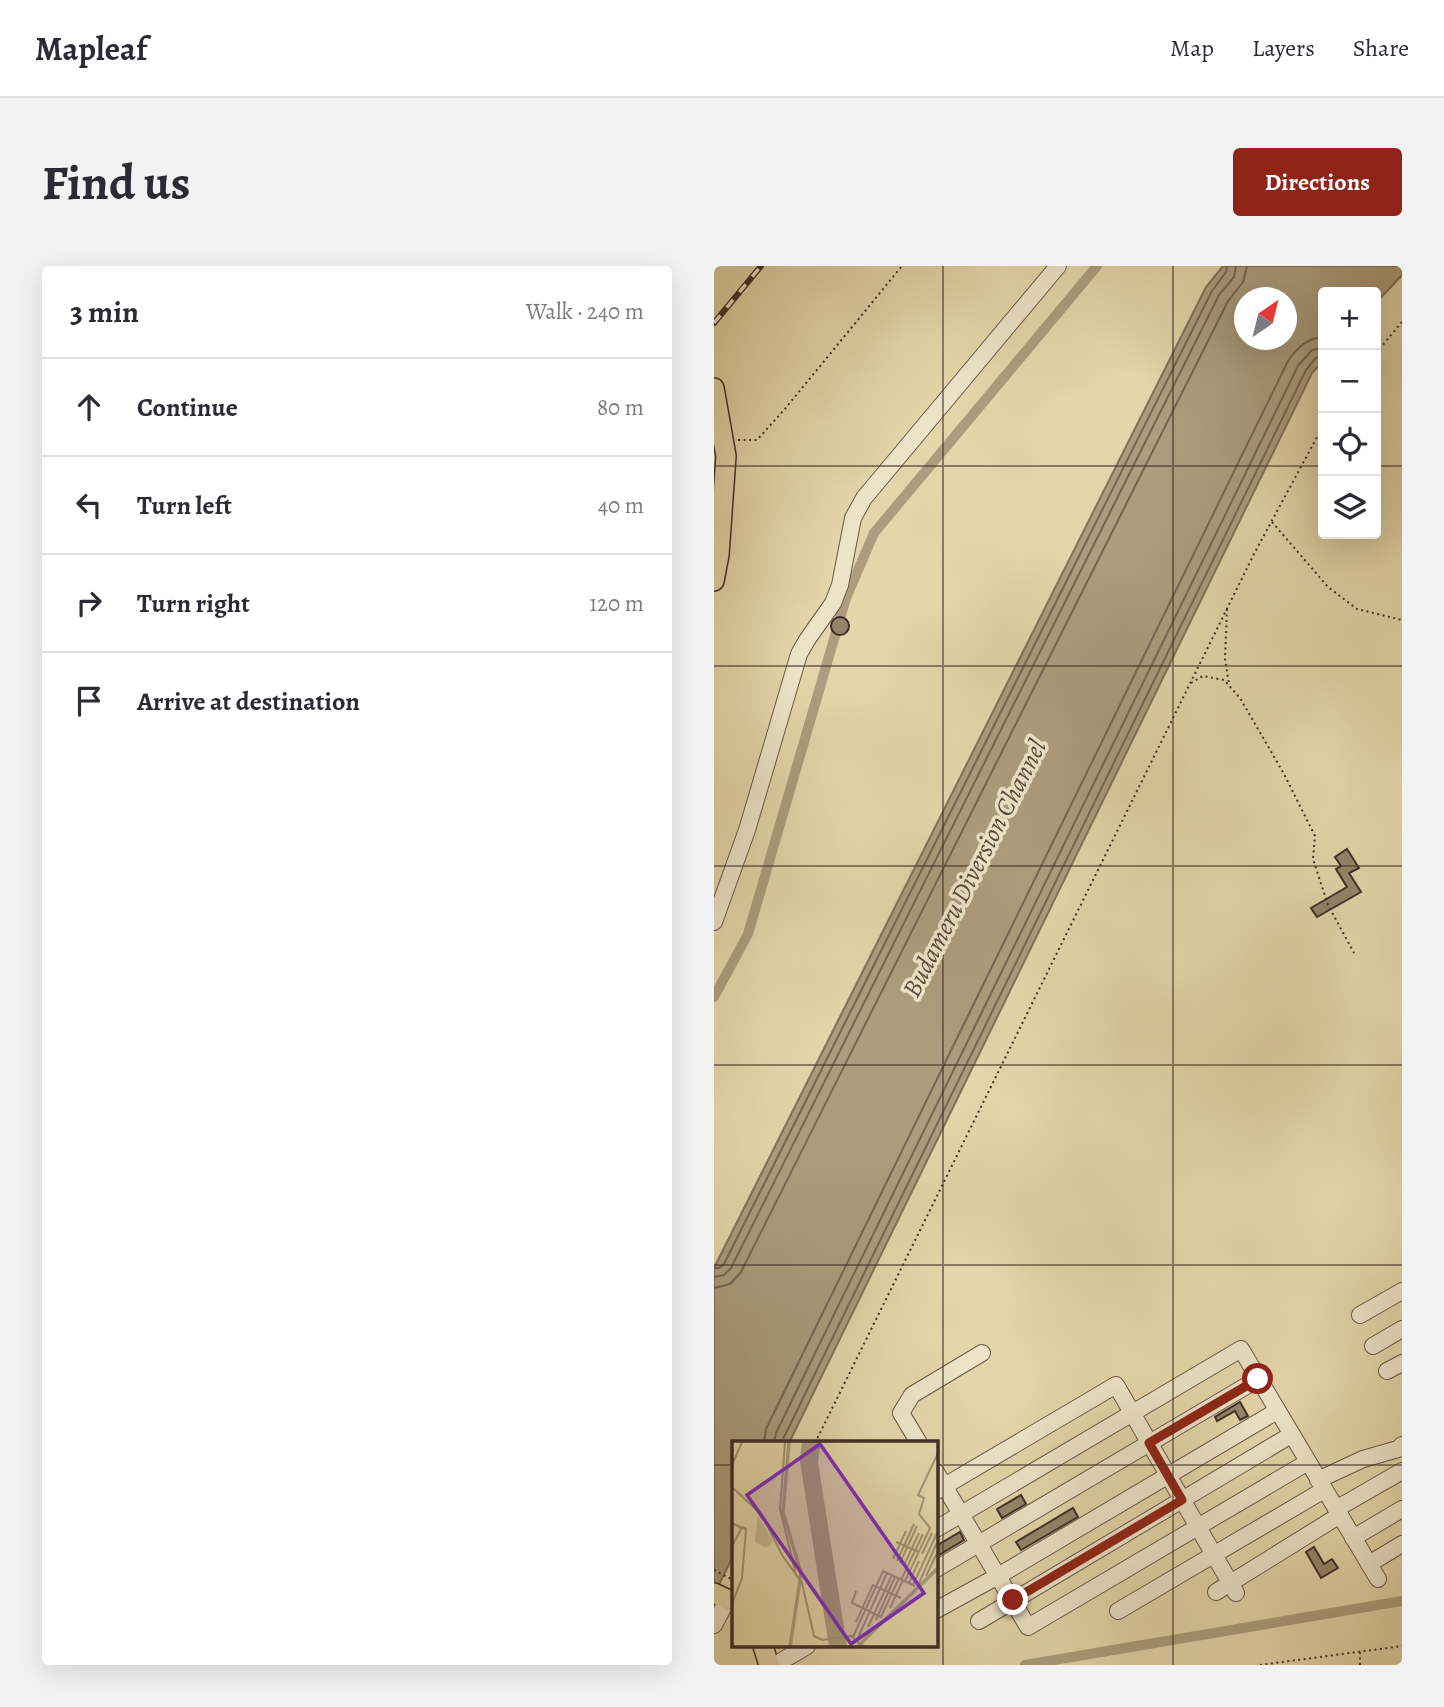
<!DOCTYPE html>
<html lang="en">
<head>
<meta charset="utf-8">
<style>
	:root { --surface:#fff; --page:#f2f2f3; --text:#2b2b33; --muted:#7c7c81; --line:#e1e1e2; --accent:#8f2418 }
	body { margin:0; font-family:Alegreya,serif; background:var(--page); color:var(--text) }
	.controls { position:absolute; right:21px; top:21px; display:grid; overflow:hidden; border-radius:7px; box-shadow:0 7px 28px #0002 }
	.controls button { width:63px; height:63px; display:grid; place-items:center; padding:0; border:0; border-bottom:2px solid var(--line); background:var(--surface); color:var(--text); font:35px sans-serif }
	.compass { position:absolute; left:520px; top:21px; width:63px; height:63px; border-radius:50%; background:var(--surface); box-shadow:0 7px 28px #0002; rotate:35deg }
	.stop { position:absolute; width:21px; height:21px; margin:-16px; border:5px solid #8f2418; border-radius:50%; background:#fff }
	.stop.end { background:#8f2418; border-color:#fff; box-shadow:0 2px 7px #0008 }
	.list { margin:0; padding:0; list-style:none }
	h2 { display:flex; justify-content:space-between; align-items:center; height:91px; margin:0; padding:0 28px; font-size:30px }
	h2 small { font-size:23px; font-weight:400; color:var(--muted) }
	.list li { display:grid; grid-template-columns:46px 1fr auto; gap:21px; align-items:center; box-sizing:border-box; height:98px; padding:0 28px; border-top:2px solid var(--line) }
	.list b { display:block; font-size:26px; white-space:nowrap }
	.list em { font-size:23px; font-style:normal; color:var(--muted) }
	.icon { flex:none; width:38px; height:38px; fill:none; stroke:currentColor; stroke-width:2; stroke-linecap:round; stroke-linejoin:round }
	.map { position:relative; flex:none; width:688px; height:1399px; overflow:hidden; border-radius:7px }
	header { display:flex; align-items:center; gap:42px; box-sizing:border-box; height:98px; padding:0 35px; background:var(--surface); border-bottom:2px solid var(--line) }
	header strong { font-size:33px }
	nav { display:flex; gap:38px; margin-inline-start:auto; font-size:24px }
	.intro { display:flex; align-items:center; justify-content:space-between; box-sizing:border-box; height:168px; padding:0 42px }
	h1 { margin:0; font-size:49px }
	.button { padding:18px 32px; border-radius:7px; background:var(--accent); color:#fff; font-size:24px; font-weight:700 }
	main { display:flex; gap:42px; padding:0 42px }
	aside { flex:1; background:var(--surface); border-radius:7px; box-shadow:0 7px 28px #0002 }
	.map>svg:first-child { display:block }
	.water { fill:#ab9d7d; stroke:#80715b; stroke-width:2; fill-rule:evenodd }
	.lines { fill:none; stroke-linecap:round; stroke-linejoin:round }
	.shore { stroke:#756652; stroke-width:2 }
	.canal { stroke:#ab9d7d; stroke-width:10 }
	.building { fill:#94856b; stroke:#3f2e27; stroke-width:2 }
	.minor-casing { stroke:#685848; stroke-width:18 }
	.major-casing { stroke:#3f2e27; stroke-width:22 }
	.path { stroke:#3f2e27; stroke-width:2; stroke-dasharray:2 3.5; stroke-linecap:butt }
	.minor { stroke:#ede4c8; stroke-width:16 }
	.major { stroke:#e3d6aa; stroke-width:19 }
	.rail-casing { stroke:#3f2e27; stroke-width:6 }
	.rail { stroke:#ede4c8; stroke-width:3.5; stroke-dasharray:10; stroke-linecap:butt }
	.route { stroke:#8f2418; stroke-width:9 }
	.grid { fill:none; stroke:#3f2e27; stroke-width:2; stroke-opacity:0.55 }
	.labels { text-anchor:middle; stroke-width:7; stroke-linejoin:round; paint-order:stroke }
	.water-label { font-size:26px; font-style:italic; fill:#5a4a3c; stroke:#ede4c8 }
	.inset-river { fill:none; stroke:#ab9d7d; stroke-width:3.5 }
	.inset-road { fill:none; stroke:#a19376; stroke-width:2 }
	.view { fill:#7b2cbf; fill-opacity:0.15; stroke:#7b2cbf; stroke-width:3.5 }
	.inset-edge { fill:none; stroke:#3f2e27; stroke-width:3.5 }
</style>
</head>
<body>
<header>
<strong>Mapleaf</strong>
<nav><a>Map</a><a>Layers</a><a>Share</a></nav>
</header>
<div class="intro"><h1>Find us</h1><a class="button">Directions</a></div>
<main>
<aside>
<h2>3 min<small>Walk · 240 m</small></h2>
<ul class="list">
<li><svg class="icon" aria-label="ahead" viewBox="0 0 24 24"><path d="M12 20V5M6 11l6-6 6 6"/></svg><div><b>Continue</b></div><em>80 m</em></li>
<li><svg class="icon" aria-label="left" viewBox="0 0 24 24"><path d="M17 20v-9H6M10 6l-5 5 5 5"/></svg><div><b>Turn left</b></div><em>40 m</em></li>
<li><svg class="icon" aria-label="right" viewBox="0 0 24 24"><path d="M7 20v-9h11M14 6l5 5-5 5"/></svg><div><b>Turn right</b></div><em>120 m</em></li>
<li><svg class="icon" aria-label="arrive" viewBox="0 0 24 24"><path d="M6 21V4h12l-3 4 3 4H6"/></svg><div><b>Arrive at destination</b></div></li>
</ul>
</aside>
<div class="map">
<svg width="688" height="1399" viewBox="0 0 688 1399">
	<rect width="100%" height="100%" fill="#e3d6aa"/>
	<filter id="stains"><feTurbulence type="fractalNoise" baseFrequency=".00286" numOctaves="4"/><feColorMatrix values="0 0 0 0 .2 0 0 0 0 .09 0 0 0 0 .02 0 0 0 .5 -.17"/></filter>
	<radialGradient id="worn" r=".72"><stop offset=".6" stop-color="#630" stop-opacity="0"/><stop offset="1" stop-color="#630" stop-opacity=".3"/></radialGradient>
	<path class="water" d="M 509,0 L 688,0 L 688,9 L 662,37 L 662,26 L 609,26 L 609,95 L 598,107 L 75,1177 L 19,1177 L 19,1290 L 0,1329 L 0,1002 L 492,21 ZM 530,32 L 572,32 L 572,74 L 530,74 Z"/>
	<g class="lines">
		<g class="shore">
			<polyline points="0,1002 5,1002 10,998 498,25 512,6 513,0"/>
			<polyline points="0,1011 10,1009 17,1002 505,29 520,11 522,0"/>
			<polyline points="0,1022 16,1018 27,1006 514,35 529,16 533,0"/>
			<path d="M 50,1177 L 52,1163 L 574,95 C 583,82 593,72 609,71"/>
			<polyline points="60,1177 62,1167 584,100 598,84 609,82"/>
			<polyline points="69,1177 70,1171 592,104 602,92 609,90"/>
		</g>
		<g class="canal">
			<polyline points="0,731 34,668 132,332 160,267 383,0"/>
			<polyline points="311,1399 688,1335"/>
		</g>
	</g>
	<g class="building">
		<circle cx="126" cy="360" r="9"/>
		<polygon points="633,583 645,602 635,607 647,626 603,651 597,642 633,621 622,603 627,600 621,591"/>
		<polygon points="526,1136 534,1150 526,1154 521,1145 503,1155 501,1151"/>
		<polygon points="307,1229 312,1238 288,1252 283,1243"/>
		<polygon points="359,1242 364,1251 307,1284 302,1276"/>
		<polygon points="246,1266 250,1274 225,1289 222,1284 222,1280"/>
		<polygon points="600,1281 610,1298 618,1293 624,1302 607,1312 592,1286"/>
	</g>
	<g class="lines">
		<g class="minor-casing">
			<g id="minor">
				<polyline points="0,656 33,564 85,388 93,374 119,337 126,319 139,252 150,232 344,0"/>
				<polyline points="646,1049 688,1025"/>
				<polyline points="659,1080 688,1063"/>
				<polyline points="673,1105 688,1097"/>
				<polyline points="205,1177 187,1147 198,1129 268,1087"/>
				<polyline points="222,1206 314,1361 594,1196"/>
				<polyline points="604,1214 649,1193 684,1183 688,1179"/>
				<polyline points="222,1225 402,1119 522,1327"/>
				<polyline points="622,1243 688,1205"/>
				<polyline points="222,1263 527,1083 664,1313"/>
				<polyline points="639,1272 688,1243"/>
				<polyline points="655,1298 688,1278"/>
				<polyline points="222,1303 544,1113"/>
				<polyline points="502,1326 626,1249"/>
				<polyline points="222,1344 284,1310 563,1145"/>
				<polyline points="404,1345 610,1224"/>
				<polyline points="265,1355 577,1169"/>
				<polyline points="0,1359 13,1334"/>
				<polyline points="61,1399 93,1380"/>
			</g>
		</g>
		<g class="major-casing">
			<g id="major">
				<polyline points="0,122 12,190 5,289 0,315"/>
				<polyline points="0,1327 19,1336"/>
				<polyline points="49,1380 55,1399"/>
			</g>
		</g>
		<g class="path">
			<polyline points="662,87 688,56"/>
			<polyline points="24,174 43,174 70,144 188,0"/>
			<polyline points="558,256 614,321 643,343 688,354"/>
			<polyline points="513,343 511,393 515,418"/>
			<polyline points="477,417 489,410 510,414 526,432 570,508 601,570 599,593 614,639 640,687"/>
			<polyline points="101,1177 541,286 609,160"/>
			<polyline points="0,1304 19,1314"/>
			<polyline points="646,1386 646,1399"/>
			<polyline points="546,1399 688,1380"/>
		</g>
		<use href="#minor" class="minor"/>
		<use href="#major" class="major"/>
		<g class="rail-casing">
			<polyline id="rail" points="0,57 47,0"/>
		</g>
		<use href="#rail" class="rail"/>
	</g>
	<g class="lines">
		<polyline class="route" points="299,1334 468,1234 435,1177 544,1113"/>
	</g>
	<path class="grid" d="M 229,0 L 229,1399M 459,0 L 459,1399M 0,200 L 609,200M 662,200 L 688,200M 0,400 L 688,400M 0,600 L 688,600M 0,799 L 688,799M 0,999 L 688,999M 0,1199 L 19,1199M 222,1199 L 688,1199"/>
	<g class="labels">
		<g class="water-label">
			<text transform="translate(260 602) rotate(-63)" y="9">Budameru Diversion Channel</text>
		</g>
	</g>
	<g transform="translate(18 1175)">
		<rect width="206" height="206" fill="#e3d6aa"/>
		<path d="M 26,74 L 41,100 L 34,107 L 23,101 Z" fill="#c7b994"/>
		<path d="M 70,1 L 89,1 L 86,21 L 115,206 L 97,206 L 68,20 Z" fill="#ab9d7d"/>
		<path class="inset-river" d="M 57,1 L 51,71 L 69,132 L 58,206M 125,206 L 207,126"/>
		<path class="inset-road" d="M 53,1 L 48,68 L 64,134M 0,24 L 10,1M 0,46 L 30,74 L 50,114 L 70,142 L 82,195 L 90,199 L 119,195 L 132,206M 0,82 L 10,87 L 0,105M 164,101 L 187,111M 190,113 L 200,92M 161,118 L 174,90M 165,120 L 182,83M 168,122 L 185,85M 172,124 L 187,92M 194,135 L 207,108M 169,139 L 191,93M 173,140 L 198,87 L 187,73 L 192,57 L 186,54 L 207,10M 177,142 L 187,120M 187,142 L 207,97M 181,144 L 205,92M 124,150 L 120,162 L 149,176 L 167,137M 0,163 L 10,137 L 14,88 L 10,86M 158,167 L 171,139M 144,179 L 163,136M 124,181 L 141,144 L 169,157M 136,186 L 160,134M 121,196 L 151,130 L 183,145M 125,199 L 155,132"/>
		<path class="view" d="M 88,3 L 192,152 L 119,203 L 15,54 Z"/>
		<rect width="206" height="206" class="inset-edge"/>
	</g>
	<rect width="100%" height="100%" filter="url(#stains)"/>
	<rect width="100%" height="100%" fill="url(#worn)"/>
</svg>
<div class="controls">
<button>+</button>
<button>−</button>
<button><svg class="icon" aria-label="locate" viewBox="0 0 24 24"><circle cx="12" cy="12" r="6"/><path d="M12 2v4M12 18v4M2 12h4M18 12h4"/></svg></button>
<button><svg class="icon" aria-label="layers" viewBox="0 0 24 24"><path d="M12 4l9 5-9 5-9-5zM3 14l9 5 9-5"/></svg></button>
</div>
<svg class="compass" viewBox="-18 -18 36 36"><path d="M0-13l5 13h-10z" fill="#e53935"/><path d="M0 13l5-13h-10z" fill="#7c7c81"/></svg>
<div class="stop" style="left:544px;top:1113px"></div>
<div class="stop end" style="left:299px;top:1334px"></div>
</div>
</main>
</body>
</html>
